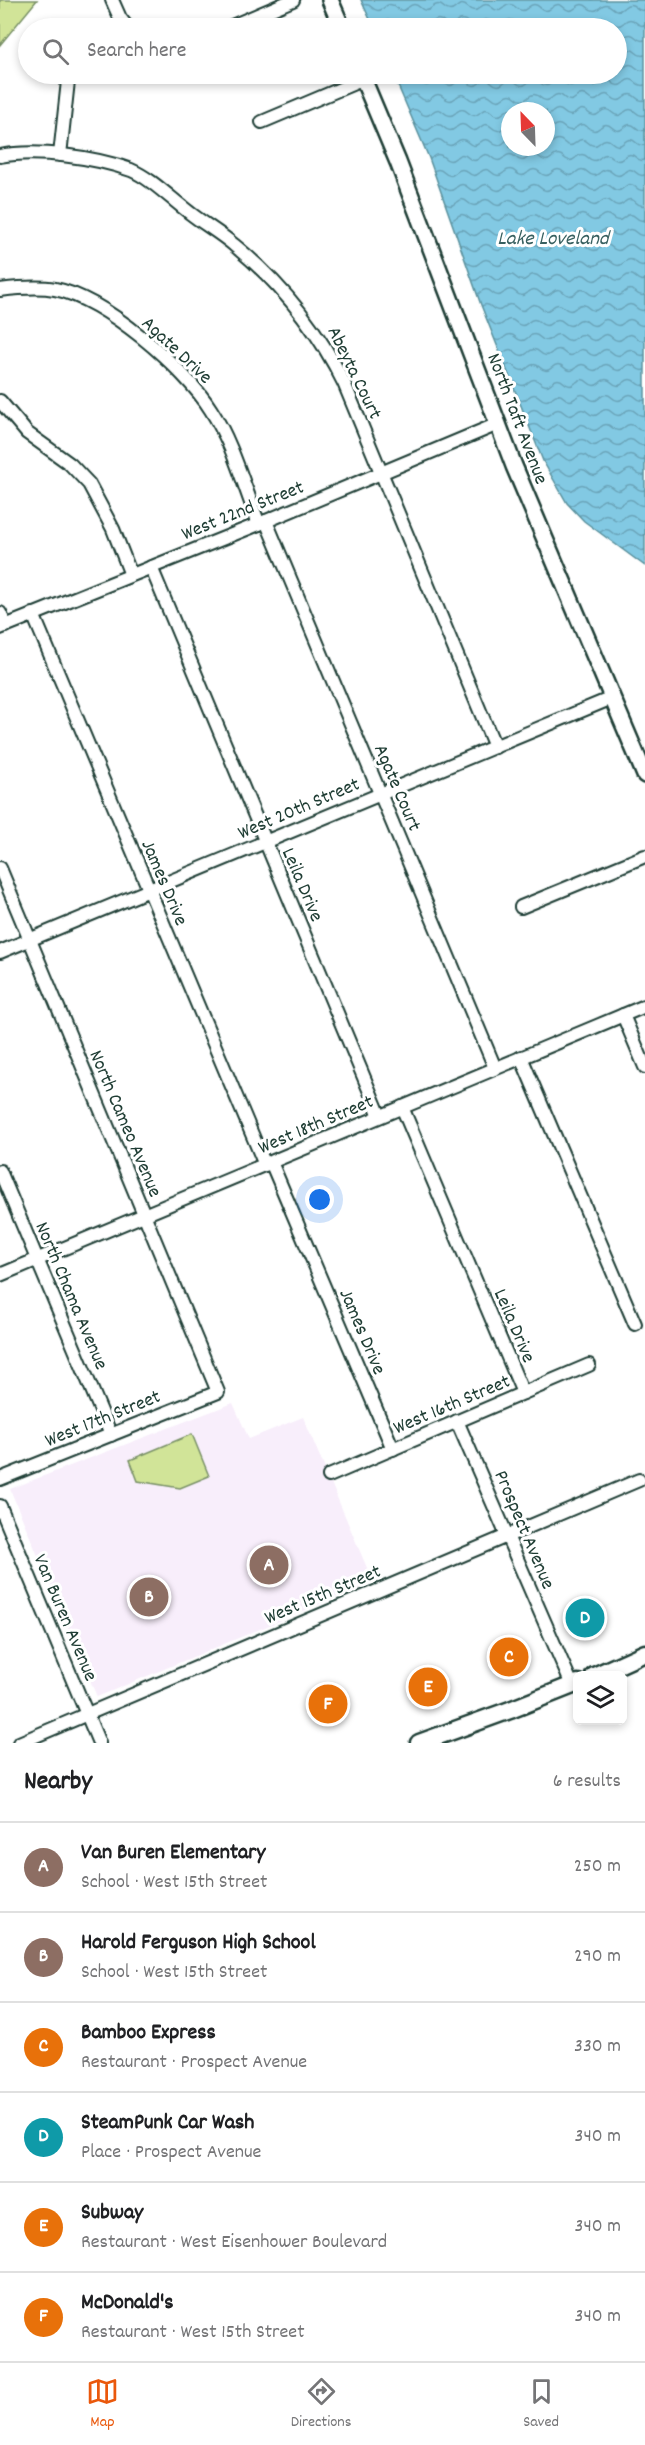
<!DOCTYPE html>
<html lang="en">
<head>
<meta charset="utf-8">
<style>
	:root { --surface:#fff; --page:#f6f6f6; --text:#202124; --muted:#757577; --line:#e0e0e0; --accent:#ea580c }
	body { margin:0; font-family:Dekko,sans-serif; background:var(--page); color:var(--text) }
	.controls { position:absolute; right:18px; bottom:18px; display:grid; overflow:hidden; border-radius:9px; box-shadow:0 3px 9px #0003 }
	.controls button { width:54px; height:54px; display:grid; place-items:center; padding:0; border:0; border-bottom:2px solid var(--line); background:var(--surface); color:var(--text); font:30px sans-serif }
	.compass { position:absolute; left:501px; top:102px; width:54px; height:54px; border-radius:50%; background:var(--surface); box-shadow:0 3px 9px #0003; rotate:337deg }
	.you { position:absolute; left:320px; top:1200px; width:21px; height:21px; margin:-15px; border:4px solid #fff; border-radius:50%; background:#1a73e8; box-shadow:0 0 0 9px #1a73e833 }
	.badge { display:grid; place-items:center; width:39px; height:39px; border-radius:50%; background:var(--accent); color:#fff; font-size:20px; font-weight:700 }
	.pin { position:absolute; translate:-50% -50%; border:3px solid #fff; box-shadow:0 2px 6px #0006 }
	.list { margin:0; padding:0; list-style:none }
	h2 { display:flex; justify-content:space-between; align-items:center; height:78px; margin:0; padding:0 24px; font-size:26px }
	h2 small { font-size:20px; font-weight:400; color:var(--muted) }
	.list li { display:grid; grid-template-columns:39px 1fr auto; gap:18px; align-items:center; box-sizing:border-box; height:90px; padding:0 24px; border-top:2px solid var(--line) }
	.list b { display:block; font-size:22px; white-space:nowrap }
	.list p { margin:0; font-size:20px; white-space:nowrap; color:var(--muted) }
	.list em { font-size:20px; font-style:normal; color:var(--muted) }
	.icon { flex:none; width:33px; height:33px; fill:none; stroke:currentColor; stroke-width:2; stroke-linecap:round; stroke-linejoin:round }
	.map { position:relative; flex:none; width:645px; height:1743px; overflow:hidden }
	.search { position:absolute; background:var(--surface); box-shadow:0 3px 9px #0003; left:18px; right:18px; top:18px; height:66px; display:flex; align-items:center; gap:15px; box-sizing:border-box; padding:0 21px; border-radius:33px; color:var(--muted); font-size:22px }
	.sheet { height:618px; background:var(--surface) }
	nav { display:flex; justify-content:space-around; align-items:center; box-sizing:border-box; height:84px; border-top:2px solid var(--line); background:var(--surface); font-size:16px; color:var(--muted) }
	nav a { display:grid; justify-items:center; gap:3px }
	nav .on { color:var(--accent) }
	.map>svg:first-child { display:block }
	.built { fill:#f8eefb }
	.green { fill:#d1e498; stroke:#789066; stroke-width:1.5 }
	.water { fill:url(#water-waves); stroke:#5a919d; stroke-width:1.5; fill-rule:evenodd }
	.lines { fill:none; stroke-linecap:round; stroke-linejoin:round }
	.minor-casing { stroke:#1f3d34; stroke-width:16 }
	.major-casing { stroke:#1f3d34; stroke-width:20 }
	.highway-casing { stroke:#1f3d34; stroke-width:21 }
	.minor { stroke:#fff; stroke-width:12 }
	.major { stroke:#fff; stroke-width:15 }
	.highway { stroke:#fff; stroke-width:16 }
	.labels { text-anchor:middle; stroke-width:6; stroke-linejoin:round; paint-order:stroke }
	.street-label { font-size:20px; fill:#1f3d34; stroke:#fff }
	.water-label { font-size:21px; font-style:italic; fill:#386060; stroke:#fff }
</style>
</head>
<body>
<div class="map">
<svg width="645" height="1743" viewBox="0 0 645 1743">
	<defs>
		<pattern id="water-waves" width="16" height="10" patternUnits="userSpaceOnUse" patternTransform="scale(1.5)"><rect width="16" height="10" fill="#82c9e3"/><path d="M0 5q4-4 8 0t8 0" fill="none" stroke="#6aa4b9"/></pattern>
	</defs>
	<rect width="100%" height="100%" fill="#fff"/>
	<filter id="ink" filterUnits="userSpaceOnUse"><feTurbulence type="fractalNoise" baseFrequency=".0167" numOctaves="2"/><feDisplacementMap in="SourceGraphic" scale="12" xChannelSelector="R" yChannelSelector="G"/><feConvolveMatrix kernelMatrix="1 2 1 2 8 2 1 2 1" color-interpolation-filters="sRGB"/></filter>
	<g filter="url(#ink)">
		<polygon class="built" points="233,1403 249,1439 303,1417 373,1582 97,1697 10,1489"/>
		<g class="green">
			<polygon points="0,0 37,0 0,45"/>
			<polygon points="192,1434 209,1476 180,1488 138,1481 130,1460"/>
		</g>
		<path class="water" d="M 361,0 L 645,0 L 645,566 L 584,521 L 567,503 L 543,461 L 481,305 L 429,158 L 393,74 L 616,74 L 616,28 L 374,28 ZM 510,111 L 546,111 L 546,147 L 510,147 Z"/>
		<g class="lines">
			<g class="minor-casing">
				<g id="minor">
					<polyline points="112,0 120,18 128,28"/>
					<polyline points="227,28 293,0"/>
					<polyline points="262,122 364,79"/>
					<polyline points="60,155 68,81"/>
					<path d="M 0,156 C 37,149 95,157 131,170 C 152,179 171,199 190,213 C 204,224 220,233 234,245 C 282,284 317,328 344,383 L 495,747"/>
					<path d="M 0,290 C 17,288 37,286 55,289 C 104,298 185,368 211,410 C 233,444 244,487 259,524"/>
					<polyline points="0,401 27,433 70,464 89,484 113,529 131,575"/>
					<polyline points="266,521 495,1068"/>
					<polyline points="151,567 380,1116"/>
					<polyline points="0,613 6,626"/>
					<polyline points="33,614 265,1165"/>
					<polyline points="0,628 259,524 498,424"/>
					<polyline points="0,868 218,1392 0,1479"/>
					<polyline points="521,907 645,856"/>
					<polyline points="0,952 612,698"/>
					<polyline points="623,1015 645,1067"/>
					<polyline points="521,1057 635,1324"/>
					<polyline points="402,1107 523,1393"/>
					<polyline points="271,1162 393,1449"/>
					<polyline points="0,1171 111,1435"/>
					<polyline points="0,1275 645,1006"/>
					<polyline points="457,1421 572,1685"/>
					<polyline points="329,1476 589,1365"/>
					<polyline points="0,1506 99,1743"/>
					<polyline points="19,1743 639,1480"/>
				</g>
			</g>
			<g class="major-casing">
				<g id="major">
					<polyline points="330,0 342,28"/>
					<polyline points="361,74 398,162 514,466 645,775"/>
				</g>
			</g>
			<g class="highway-casing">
				<g id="highway">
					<polyline points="594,1676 645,1653"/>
					<polyline points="419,1743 510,1710 578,1683"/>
				</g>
			</g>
			<use href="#minor" class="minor"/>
			<use href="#major" class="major"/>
			<use href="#highway" class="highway"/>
		</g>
	</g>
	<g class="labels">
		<g class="street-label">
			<text transform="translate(178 349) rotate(43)" y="7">Agate Drive</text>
			<text transform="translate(356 372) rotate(64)" y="7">Abeyta Court</text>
			<text transform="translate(519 418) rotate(69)" y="7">North Taft Avenue</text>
			<text transform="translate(242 509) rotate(-22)" y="7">West 22nd Street</text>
			<text transform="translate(399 787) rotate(67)" y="7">Agate Court</text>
			<text transform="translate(298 807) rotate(-23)" y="7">West 20th Street</text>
			<text transform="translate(166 882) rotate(67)" y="7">James Drive</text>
			<text transform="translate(304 884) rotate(67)" y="7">Leila Drive</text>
			<text transform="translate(127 1123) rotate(67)" y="7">North Cameo Avenue</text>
			<text transform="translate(315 1123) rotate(-23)" y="7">West 18th Street</text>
			<text transform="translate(73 1295) rotate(67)" y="7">North Chama Avenue</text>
			<text transform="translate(516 1325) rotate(67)" y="7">Leila Drive</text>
			<text transform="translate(364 1331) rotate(67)" y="7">James Drive</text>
			<text transform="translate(451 1403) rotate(-23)" y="7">West 16th Street</text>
			<text transform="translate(102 1417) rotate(-22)" y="7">West 17th Street</text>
			<text transform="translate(526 1529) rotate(67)" y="7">Prospect Avenue</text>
			<text transform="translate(322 1593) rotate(-23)" y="7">West 15th Street</text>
			<text transform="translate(67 1617) rotate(67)" y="7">Van Buren Avenue</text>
		</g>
		<g class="water-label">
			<text x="553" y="244">Lake Loveland</text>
		</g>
	</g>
</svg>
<div class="controls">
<button><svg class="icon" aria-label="layers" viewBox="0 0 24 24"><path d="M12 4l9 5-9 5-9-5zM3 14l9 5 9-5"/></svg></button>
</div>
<svg class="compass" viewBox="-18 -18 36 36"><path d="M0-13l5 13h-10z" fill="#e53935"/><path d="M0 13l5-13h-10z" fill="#757577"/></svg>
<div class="you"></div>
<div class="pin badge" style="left:269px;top:1565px;background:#8d6e63">A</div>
<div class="pin badge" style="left:149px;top:1597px;background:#8d6e63">B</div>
<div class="pin badge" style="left:509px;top:1657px;background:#e8710a">C</div>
<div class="pin badge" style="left:585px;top:1618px;background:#0f9aa8">D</div>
<div class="pin badge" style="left:428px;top:1687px;background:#e8710a">E</div>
<div class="pin badge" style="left:328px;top:1704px;background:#e8710a">F</div>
<div class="search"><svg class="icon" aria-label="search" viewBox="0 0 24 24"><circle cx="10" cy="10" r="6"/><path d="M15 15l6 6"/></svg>Search here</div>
</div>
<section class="sheet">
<h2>Nearby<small>6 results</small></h2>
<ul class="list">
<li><span class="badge" style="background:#8d6e63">A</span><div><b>Van Buren Elementary</b><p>School · West 15th Street</p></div><em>250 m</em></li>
<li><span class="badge" style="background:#8d6e63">B</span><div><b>Harold Ferguson High School</b><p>School · West 15th Street</p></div><em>290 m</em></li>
<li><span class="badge" style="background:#e8710a">C</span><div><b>Bamboo Express</b><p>Restaurant · Prospect Avenue</p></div><em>330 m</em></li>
<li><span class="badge" style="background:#0f9aa8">D</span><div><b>SteamPunk Car Wash</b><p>Place · Prospect Avenue</p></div><em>340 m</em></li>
<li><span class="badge" style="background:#e8710a">E</span><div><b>Subway</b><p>Restaurant · West Eisenhower Boulevard</p></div><em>340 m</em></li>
<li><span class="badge" style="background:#e8710a">F</span><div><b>McDonald's</b><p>Restaurant · West 15th Street</p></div><em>340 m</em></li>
</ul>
</section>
<nav>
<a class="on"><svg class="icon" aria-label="map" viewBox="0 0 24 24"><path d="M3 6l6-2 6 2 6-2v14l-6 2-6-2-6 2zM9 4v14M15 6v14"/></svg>Map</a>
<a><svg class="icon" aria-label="directions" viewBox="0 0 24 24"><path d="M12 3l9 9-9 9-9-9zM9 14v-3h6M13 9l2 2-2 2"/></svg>Directions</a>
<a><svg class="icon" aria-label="saved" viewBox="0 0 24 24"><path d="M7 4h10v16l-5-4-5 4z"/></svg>Saved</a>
</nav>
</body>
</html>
